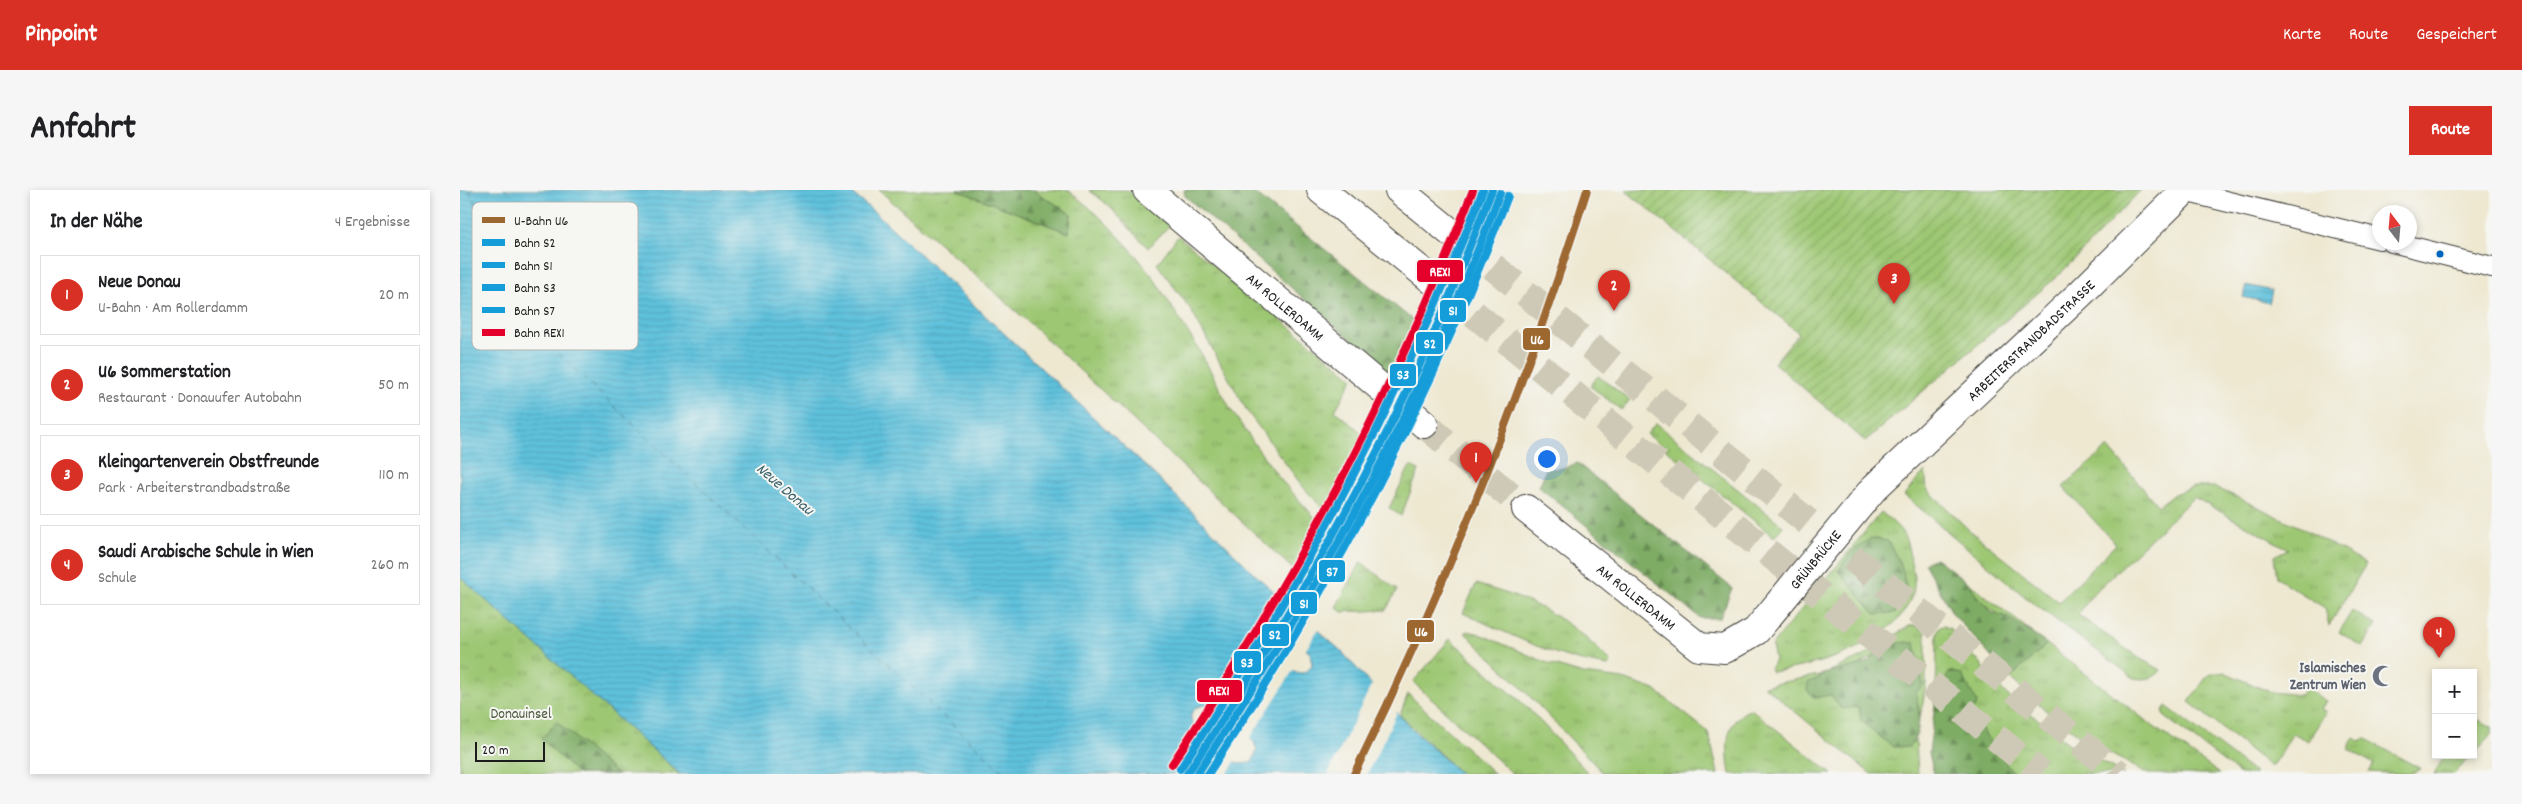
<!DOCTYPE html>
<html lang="de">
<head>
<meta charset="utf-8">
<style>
	:root { --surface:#fff; --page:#f6f6f6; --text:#202124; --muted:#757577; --line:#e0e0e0; --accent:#d93025 }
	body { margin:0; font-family:Dekko,sans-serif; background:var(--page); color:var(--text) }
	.controls { position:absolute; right:15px; bottom:15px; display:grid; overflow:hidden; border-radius:0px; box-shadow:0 2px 8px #0003 }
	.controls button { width:45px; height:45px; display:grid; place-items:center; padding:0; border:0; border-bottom:1px solid var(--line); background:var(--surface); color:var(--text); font:25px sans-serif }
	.compass { position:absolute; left:1912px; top:15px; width:45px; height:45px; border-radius:50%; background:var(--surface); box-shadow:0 2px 8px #0003; rotate:344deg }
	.scale { position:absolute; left:15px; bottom:12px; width:70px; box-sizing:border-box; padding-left:5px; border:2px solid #1c1c1c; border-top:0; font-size:14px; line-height:18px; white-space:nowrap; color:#1c1c1c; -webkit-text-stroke:4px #f6f6f2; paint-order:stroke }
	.you { position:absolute; left:1086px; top:268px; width:18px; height:18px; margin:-12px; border:4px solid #fff; border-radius:50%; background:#1a73e8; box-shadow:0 0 0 8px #1a73e833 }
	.badge { display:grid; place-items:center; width:32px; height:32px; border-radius:50%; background:var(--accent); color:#fff; font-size:16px; font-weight:700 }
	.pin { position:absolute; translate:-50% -41px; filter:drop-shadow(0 1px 2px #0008) }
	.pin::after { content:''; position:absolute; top:26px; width:18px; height:15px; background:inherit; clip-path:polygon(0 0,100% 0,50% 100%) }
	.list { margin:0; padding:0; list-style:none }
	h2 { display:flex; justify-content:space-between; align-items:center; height:65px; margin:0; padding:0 20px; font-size:21px }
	h2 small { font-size:16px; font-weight:400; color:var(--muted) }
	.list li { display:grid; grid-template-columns:32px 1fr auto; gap:15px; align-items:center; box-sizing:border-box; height:80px; margin:0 10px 10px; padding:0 10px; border:1px solid var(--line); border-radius:0px }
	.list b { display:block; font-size:19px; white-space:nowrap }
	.list p { margin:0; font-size:16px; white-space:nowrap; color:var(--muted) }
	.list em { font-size:16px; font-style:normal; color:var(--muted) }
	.map { position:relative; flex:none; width:2032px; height:584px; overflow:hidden; border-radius:0px }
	header { display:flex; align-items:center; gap:30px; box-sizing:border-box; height:70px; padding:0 25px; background:var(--accent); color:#fff }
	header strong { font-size:24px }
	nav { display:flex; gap:28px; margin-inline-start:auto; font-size:18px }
	.intro { display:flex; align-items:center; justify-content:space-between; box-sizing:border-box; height:120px; padding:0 30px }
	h1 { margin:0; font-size:35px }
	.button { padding:12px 22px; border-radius:0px; background:var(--accent); color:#fff; font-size:18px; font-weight:700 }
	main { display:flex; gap:30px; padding:0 30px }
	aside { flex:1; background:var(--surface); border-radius:0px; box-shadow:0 2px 8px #0003 }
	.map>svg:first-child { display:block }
	.grass { fill:url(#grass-tufts); stroke:#5c7248 }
	.forest { fill:url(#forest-firs); stroke:#4d6440 }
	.garden { fill:url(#garden-furrows); stroke:#5c7248 }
	.water { fill:url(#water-rules); stroke:#3d6e7c; fill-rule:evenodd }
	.pier { fill:#eee8d1 }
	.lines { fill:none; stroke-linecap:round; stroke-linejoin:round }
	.ferry { stroke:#365e69; stroke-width:1; stroke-dasharray:6 5; stroke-linecap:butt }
	.secondary-tunnel { stroke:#cec9b6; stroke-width:28; stroke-dasharray:28 14; stroke-linecap:butt }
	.highway-tunnel { stroke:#cec9b6; stroke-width:28; stroke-dasharray:28 14; stroke-linecap:butt }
	.street-casing { stroke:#3c3b37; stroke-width:22 }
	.secondary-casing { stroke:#3c3b37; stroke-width:30 }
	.highway-casing { stroke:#3c3b37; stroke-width:30 }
	.street { stroke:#fff; stroke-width:20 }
	.secondary { stroke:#fff; stroke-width:28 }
	.highway { stroke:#fff; stroke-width:28 }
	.rail-1-casing { stroke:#f6f6f2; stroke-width:11 }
	.rail-2-casing { stroke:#f6f6f2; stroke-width:11 }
	.rail-3-casing { stroke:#f6f6f2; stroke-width:11 }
	.rail-4-casing { stroke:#f6f6f2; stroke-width:11 }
	.rail-5-casing { stroke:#f6f6f2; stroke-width:11 }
	.rail-1 { stroke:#159dd9; stroke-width:8 }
	.rail-2 { stroke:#159dd9; stroke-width:8 }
	.rail-3 { stroke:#159dd9; stroke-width:8 }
	.rail-4 { stroke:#159dd9; stroke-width:8 }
	.rail-5 { stroke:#e4002b; stroke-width:8 }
	.metro-1-casing { stroke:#f6f6f2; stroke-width:11 }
	.metro-1 { stroke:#9d6830; stroke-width:8 }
	.bus-dot { fill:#0065bd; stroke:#f6f6f2; stroke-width:2 }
	.labels { text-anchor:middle; stroke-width:4; stroke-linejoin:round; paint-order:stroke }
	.street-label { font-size:15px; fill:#1c1c1c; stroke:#f6f6f2 }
	.worship-label { font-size:15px; font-weight:bold; fill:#5b616d; stroke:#f6f6f2; text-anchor:end }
	.park-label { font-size:15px; fill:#49583a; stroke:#f6f6f2 }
	.water-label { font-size:16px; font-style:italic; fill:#365e69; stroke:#f6f6f2 }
	.key { fill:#f6f6f2; stroke:#b5b5b2; stroke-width:1 }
	.key-label { font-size:14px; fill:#1c1c1c }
	.line-badge { stroke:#f6f6f2; stroke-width:2 }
	.badge-label { font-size:14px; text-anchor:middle; font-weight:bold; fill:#fff }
</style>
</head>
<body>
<header>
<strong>Pinpoint</strong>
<nav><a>Karte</a><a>Route</a><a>Gespeichert</a></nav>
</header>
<div class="intro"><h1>Anfahrt</h1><a class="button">Route</a></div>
<main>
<aside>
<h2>In der Nähe<small>4 Ergebnisse</small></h2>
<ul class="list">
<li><span class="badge">1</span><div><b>Neue Donau</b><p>U-Bahn · Am Rollerdamm</p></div><em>20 m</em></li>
<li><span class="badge">2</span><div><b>U6 Sommerstation</b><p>Restaurant · Donauufer Autobahn</p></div><em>50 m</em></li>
<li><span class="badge">3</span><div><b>Kleingartenverein Obstfreunde</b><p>Park · Arbeiterstrandbadstraße</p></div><em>110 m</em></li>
<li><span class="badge">4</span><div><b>Saudi Arabische Schule in Wien</b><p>Schule</p></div><em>260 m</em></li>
</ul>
</aside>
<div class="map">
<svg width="2032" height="584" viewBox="0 0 2032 584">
	<defs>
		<pattern id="grass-tufts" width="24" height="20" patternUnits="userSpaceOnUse" patternTransform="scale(1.25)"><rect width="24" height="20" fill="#9dc773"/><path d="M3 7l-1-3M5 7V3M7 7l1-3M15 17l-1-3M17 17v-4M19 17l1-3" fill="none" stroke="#87aa63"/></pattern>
		<pattern id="forest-firs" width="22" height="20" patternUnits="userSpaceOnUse" patternTransform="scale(1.25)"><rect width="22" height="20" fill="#7eac65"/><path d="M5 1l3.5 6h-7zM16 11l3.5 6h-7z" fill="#668b52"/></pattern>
		<pattern id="garden-furrows" width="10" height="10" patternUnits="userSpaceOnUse" patternTransform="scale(1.25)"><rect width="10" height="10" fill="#9dc773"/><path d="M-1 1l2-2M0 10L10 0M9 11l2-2" fill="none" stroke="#87aa63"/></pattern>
		<pattern id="water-rules" width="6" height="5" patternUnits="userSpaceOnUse" patternTransform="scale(1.25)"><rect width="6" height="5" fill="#5ec1dc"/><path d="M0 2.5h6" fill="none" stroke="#51a5bc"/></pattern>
	</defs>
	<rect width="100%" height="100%" fill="#f6f6f2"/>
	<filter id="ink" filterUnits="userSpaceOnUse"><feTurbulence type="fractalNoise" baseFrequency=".02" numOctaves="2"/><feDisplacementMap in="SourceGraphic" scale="10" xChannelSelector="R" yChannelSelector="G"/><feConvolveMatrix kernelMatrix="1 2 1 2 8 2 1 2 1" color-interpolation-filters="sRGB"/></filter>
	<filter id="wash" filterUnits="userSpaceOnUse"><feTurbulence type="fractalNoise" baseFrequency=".0096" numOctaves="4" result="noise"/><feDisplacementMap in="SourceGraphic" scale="20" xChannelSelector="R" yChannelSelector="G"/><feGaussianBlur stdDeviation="1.12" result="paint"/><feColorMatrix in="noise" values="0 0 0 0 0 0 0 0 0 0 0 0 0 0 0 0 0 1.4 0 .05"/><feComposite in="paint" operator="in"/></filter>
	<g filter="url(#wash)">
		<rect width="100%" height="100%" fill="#eee8d1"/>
		<g class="grass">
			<polygon points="419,0 497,0 609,43 611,24 573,0 608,0 638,25 669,57 693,87 741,163 771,220 798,259 821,290 858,331 836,382 566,130"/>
			<polygon points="629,0 667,0 710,35 688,58 648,15"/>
			<polygon points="718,46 893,188 875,221 907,247 868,324 843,297 787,221 729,117 697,74"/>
			<polygon points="1138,186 1170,210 1161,220 1130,196"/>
			<polygon points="1196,233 1323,336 1314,347 1187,244"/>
			<path d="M 1648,257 L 1698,316 L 1714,304 L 1733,297 L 1755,297 L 1842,338 L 1906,374 L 1869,436 L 1865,418 L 1817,388 L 1814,366 L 1828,359 L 1734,307 L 1631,406 L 1618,425 L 1679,468 L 1701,480 C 1695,489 1684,490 1674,488 L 1569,410 L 1444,305 L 1465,281 L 1467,299 L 1509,340 L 1599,412 L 1656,354 L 1603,297 Z"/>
			<polygon points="950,276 959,280 941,326 929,318"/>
			<path d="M 1421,322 C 1444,341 1446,343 1451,372 C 1454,384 1456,395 1452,406 C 1435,455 1357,476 1312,482 L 1310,479 L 1315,470 L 1312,455 Z"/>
			<polygon points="901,372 937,400 926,420 882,422 876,417"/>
			<polygon points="0,387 31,414 220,584 0,584"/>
			<path d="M 1016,394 C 1034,400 1054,405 1071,413 C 1101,426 1129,449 1151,472 L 1149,476 C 1098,470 1050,444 1003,423 Z"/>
			<path d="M 1510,394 L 1573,443 C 1549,428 1521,421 1510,394 Z"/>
			<polygon points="1892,421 1916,435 1903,457 1879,442"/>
			<path d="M 1455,435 L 1465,441 L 1466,448 L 1466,495 L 1460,528 L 1456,503 L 1426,462 L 1418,462 C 1406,473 1388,483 1370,481 L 1404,466 L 1449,436 Z"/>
			<polygon points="1484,436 1491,439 1547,505 1608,553 1664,584 1554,584 1509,522 1476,507 1477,442 1479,437"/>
			<polygon points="1007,441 1017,443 1090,474 1123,484 1163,489 1195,500 1247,541 1251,552 1258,584 1144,584 1058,494 1005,443"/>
			<polygon points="990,449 1067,517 1129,584 1053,584 953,492"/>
			<polygon points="1587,454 1694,537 1760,584 1688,584 1630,553 1591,525 1550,488"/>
			<polygon points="1764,482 1810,502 1841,505 1845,498 1866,511 1861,519 1866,522 1848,551 1833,543 1813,576 1810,576 1729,512 1748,485"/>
			<polygon points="1359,485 1359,488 1371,505 1399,517 1448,557 1456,550 1458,584 1411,584 1304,496"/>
			<polygon points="948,504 1035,584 1001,584 940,525"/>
			<polygon points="1706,516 1796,584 1780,584 1704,526 1702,522"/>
			<path d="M 1291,519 L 1372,584 L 1270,584 C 1266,557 1263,531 1291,519 Z"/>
			<polygon points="2013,527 2032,537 2032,544 2013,565"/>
			<polygon points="1894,547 1898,551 1906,549 1961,579 1949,584 1909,582 1914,574 1888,559"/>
			<polygon points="1985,565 2013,565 1994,584 1974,584"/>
		</g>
		<g class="forest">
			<polygon points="497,0 573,0 611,24 609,43"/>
			<polygon points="724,0 791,0 959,135 938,190 725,6"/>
			<polygon points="1117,273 1272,398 1260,428 1240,428 1079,297 1086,279 1104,278"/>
			<polygon points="1411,348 1428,351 1442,377 1448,406 1435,423 1415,424 1378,381 1391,362"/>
			<polygon points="1476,368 1510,394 1515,404 1533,423 1547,427 1587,454 1550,488 1493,424 1464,373"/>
			<path d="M 1446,452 L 1455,453 L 1463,495 L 1456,503 C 1459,522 1463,544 1448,557 L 1433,557 L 1401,531 L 1399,517 L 1381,519 L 1371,505 L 1354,508 L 1347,500 L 1348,492 L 1359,488 L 1359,485 L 1407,473 L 1418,462 L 1426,462 L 1430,454 Z"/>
			<polygon points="1490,481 1501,484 1517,512 1516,517 1509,522 1554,584 1474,584 1469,563 1476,507"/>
			<polygon points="97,532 157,584 118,584 81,549"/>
		</g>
		<polygon class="garden" points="1165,0 1681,0 1600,84 1405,251 1314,173 1339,143"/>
		<g class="water">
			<path d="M 0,0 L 388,0 L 419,26 L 699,289 L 800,389 L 880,460 L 953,540 L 1001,584 L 220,584 L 0,387 ZM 806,431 L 813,432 L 850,463 L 852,474 C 850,479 846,483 841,483 C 831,484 769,438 806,431 ZM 744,515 L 753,517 L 794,552 L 797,560 L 793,570 C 789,573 784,575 778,573 C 770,571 763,562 756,557 C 745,548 713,524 744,515 Z"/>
			<polygon points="1786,95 1812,101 1809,113 1783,107"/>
		</g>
		<g class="pier">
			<polygon points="826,409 859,438 845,461 811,434"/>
			<polygon points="800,452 834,479 789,550 756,522"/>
			<polygon points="913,492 938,520 922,554 907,584 868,584"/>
			<polygon points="742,543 776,570 767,584 714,584"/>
		</g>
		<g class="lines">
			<polyline class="ferry" points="9,0 89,155 545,584"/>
		</g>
	</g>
	<g filter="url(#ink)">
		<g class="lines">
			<polyline class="secondary-tunnel" points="964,234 1066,319"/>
			<g class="highway-tunnel">
				<polyline points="1000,50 1659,584"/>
				<polyline points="981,97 1581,584"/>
			</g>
			<g class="street-casing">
				<g id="street">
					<polyline points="1724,1 1920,49"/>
					<polyline points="1932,52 2032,77"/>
				</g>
			</g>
			<g class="secondary-casing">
				<g id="secondary">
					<path id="s1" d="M 687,0 L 964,234"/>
					<path id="s2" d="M 1066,319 L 1239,457 L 1265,459 L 1296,441 L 1414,298 L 1620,104 L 1725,0"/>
				</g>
			</g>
			<g class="highway-casing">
				<g id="highway">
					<polyline points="861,0 981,97"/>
					<polyline points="939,0 1000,50"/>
				</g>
			</g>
			<use href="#street" class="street"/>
			<use href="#secondary" class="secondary"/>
			<use href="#highway" class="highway"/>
			<g class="rail-1-casing">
				<path id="rail-1" d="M 727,584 C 810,459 886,330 950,195 C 981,131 1006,66 1032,0"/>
			</g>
			<g class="rail-2-casing">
				<path id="rail-2" d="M 737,584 C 819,460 895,332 958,198 C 989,134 1015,69 1040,3"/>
			</g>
			<g class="rail-3-casing">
				<path id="rail-3" d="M 720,579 C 843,392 941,209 1023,0"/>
			</g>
			<g class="rail-4-casing">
				<path id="rail-4" d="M 748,584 C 871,398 968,214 1048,6"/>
			</g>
			<g class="rail-5-casing">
				<path id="rail-5" d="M 712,574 C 834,390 933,206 1013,0"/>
			</g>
			<use href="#rail-1" class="rail-1"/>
			<use href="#rail-2" class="rail-2"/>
			<use href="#rail-3" class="rail-3"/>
			<use href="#rail-4" class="rail-4"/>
			<use href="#rail-5" class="rail-5"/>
			<g class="metro-1-casing">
				<path id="metro-1" d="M 894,584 C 987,395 1063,201 1127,0"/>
			</g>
			<use href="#metro-1" class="metro-1"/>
		</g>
	</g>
	<defs>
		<g id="mosque-bare" transform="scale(1.725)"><path d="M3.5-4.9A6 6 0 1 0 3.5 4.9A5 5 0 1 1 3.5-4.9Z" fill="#6b7280" stroke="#f6f6f2" stroke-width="2.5" paint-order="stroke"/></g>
	</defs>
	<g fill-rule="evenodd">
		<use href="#mosque-bare" x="1923" y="486"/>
	</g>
	<circle class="bus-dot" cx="1980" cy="64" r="4.5"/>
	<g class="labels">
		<g class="street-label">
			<text dy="5" stroke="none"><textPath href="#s1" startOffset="181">AM ROLLERDAMM</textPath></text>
			<text dy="5" stroke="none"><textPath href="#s2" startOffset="684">ARBEITERSTRANDBADSTRASSE</textPath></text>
			<text dy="5" stroke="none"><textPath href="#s2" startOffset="376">GRÜNBRÜCKE</textPath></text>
			<text dy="5" stroke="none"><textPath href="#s2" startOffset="141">AM ROLLERDAMM</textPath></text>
		</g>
		<g class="worship-label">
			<text x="1906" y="482">Islamisches<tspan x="1906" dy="17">Zentrum Wien</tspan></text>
		</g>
		<g class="park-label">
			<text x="61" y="528">Donauinsel</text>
		</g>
		<g class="water-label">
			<text transform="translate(326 298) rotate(41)" y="6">Neue Donau</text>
		</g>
	</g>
	<rect x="12" y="12" width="166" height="148" rx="8" class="key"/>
	<rect x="22" y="27" width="23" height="6" fill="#9d6830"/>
	<rect x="22" y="49" width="23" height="7" fill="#159dd9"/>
	<rect x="22" y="72" width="23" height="6" fill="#159dd9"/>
	<rect x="22" y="94" width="23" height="7" fill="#159dd9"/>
	<rect x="22" y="117" width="23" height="6" fill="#159dd9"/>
	<rect x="22" y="139" width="23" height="7" fill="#e4002b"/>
	<g class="key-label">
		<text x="54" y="35">U-Bahn U6</text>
		<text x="54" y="57">Bahn S2</text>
		<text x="54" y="80">Bahn S1</text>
		<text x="54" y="102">Bahn S3</text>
		<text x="54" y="125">Bahn S7</text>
		<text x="54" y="147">Bahn REX1</text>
	</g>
	<g class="line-badge">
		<rect x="956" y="69" width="48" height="24" rx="5" fill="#e4002b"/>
		<rect x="979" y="109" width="28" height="24" rx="5" fill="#159dd9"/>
		<rect x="1062" y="137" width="29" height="24" rx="5" fill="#9d6830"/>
		<rect x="955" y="141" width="29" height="24" rx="5" fill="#159dd9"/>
		<rect x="929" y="173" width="28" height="24" rx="5" fill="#159dd9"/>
		<rect x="858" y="369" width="28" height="24" rx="5" fill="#159dd9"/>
		<rect x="830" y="401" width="28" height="24" rx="5" fill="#159dd9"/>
		<rect x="946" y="429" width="29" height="24" rx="5" fill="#9d6830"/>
		<rect x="801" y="433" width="29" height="24" rx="5" fill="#159dd9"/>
		<rect x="773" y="460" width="29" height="24" rx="5" fill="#159dd9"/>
		<rect x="736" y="489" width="47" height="24" rx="5" fill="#e4002b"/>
	</g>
	<g class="badge-label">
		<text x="980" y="86">REX1</text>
		<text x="993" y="125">S1</text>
		<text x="1077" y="154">U6</text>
		<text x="970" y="158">S2</text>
		<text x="943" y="189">S3</text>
		<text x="872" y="386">S7</text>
		<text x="844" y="418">S1</text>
		<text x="961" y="446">U6</text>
		<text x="815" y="449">S2</text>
		<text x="787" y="477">S3</text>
		<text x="759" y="505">REX1</text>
	</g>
</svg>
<div class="controls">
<button>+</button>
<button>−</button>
</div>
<svg class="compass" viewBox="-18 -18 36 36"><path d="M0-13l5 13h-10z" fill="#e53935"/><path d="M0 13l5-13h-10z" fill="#757577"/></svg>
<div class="scale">20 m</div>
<div class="you"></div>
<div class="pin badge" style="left:1016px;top:293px">1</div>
<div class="pin badge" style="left:1154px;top:121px">2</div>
<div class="pin badge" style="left:1434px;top:114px">3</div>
<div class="pin badge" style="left:1979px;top:468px">4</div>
</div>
</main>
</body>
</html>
